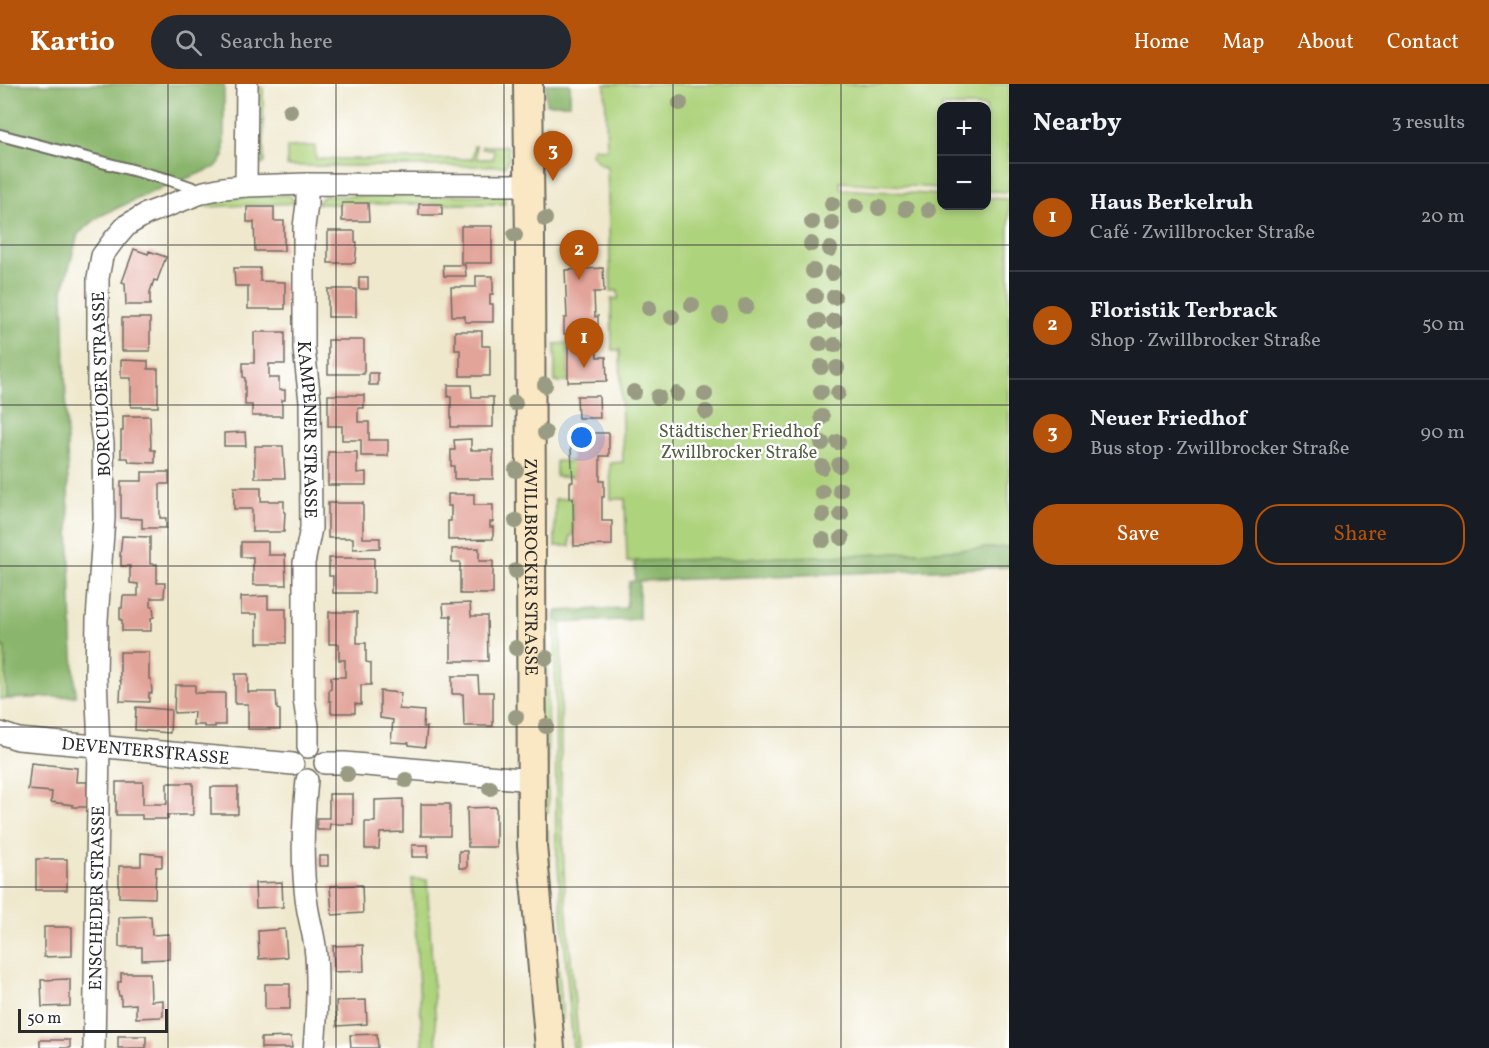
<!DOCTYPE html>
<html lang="en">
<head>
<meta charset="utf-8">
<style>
	:root { --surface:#171b24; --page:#242831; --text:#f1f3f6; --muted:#9ea1a6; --line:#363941; --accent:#b45309 }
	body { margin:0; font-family:Vollkorn,serif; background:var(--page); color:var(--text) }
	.controls { position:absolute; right:18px; top:18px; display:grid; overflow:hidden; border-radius:12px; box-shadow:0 3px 9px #0003 }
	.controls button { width:54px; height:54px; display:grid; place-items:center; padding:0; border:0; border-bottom:2px solid var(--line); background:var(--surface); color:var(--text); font:30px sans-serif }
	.scale { position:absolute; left:18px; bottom:15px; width:150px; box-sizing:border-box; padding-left:6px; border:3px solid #2b2b2b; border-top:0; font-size:16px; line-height:21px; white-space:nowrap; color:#2b2b2b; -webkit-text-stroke:4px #fff; paint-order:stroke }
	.you { position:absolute; left:582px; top:354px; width:21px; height:21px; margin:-15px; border:4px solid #fff; border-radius:50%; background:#1a73e8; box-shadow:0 0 0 9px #1a73e833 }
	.badge { display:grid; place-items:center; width:39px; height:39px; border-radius:50%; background:var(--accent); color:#fff; font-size:20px; font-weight:700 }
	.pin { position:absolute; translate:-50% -50px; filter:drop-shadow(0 2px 3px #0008) }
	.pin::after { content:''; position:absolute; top:32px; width:21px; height:18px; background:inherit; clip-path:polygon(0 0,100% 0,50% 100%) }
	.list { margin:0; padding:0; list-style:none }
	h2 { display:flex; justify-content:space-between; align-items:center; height:78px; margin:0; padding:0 24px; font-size:26px }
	h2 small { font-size:20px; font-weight:400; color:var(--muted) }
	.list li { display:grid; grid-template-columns:39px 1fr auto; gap:18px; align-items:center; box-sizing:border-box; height:108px; padding:0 24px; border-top:2px solid var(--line) }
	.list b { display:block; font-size:22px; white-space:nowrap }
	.list p { margin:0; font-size:20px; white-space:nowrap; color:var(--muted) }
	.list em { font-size:20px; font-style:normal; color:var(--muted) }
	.actions { display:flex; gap:12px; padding:18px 24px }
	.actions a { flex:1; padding:14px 0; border:2px solid var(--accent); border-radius:24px; text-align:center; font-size:21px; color:var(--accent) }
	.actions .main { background:var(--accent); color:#fff }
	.icon { flex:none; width:33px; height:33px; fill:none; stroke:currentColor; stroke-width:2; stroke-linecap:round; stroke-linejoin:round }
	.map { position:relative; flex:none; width:1009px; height:964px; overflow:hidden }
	header { display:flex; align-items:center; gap:36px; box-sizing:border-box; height:84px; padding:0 30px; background:var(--accent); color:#fff }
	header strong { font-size:28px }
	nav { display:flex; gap:33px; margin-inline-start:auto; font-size:21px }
	.search { width:420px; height:54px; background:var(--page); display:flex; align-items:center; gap:15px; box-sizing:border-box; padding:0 21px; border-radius:33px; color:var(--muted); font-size:22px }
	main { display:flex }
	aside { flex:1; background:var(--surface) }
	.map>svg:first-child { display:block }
	.green { fill:#aed37d; stroke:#6c7f54; stroke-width:1.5 }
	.forest { fill:#8ab56c; stroke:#5a704c; stroke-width:1.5 }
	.building { fill:#e2a399 }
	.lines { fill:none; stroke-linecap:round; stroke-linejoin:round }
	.lane-casing { stroke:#706d64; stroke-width:14 }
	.street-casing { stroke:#706d64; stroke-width:24 }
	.secondary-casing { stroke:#706d64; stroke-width:32 }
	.lane { stroke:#fff; stroke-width:10 }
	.street { stroke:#fff; stroke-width:21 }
	.secondary { stroke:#fae7c3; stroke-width:28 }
	.tree { fill:#999c82 }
	.grid { fill:none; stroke:#2b2b2b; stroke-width:1.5; stroke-opacity:0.55 }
	.labels { text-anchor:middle; stroke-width:4.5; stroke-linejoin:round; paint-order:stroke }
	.street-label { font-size:18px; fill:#2b2b2b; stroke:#fff }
	.park-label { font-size:18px; fill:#525d44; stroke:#fff }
</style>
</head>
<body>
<header>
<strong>Kartio</strong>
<div class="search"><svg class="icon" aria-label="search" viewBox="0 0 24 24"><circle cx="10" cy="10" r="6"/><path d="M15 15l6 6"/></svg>Search here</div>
<nav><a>Home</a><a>Map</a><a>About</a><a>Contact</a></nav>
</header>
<main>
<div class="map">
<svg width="1009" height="964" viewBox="0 0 1009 964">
	<rect width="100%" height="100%" fill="#fff"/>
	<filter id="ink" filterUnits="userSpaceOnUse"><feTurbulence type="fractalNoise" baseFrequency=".0167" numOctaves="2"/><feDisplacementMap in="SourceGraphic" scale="12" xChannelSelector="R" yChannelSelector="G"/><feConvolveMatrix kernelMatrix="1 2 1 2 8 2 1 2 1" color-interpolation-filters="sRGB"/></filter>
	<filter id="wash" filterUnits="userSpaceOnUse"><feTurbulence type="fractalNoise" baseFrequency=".008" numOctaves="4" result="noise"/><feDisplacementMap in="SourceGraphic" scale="24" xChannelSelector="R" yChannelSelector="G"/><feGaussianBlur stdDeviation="1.35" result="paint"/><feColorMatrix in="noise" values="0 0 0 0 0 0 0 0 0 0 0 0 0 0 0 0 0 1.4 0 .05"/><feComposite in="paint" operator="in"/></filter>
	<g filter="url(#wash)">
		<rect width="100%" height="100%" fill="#efe8cd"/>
		<g class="green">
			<polygon points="254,0 258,0 258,3 263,4 264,79 262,81 258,78 254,71"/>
			<polygon points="605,0 1009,0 1009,108 987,107 986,22 942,22 941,104 840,98 841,105 941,111 942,122 986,122 987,114 1009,115 1009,463 862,471 627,478 625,415 611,415 610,379 623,378 620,266 612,266 611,215 618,215 618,207 611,207 607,82 601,81 591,70 593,64 607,65"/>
			<polygon points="546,40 554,40 555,82 551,82 550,50 544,50"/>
			<polygon points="315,62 316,75 473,75 474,62 476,62 477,75 493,75 494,67 493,65 482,65 482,62 508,62 509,75 505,82 287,82 287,63"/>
			<polygon points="289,111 296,119 207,123 207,115 213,114"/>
			<polygon points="504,111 505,120 316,120 324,112"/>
			<polygon points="568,259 568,298 555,298 555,260"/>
			<polygon points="556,377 573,378 573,393 556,393"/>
			<polygon points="573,414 573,451 570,452 570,462 555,462 555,415"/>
			<polygon points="542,515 547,515 548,728 538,728"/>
			<polygon points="555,534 561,539 561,710 565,809 579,964 573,964 556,757"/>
			<polygon points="0,562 5,562 7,615 0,615"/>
			<polygon points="538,746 548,746 548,767 563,935 557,936"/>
			<polygon points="412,795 427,796 437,964 423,964"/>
		</g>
		<g class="forest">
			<polygon points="0,0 224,0 224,72 216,83 152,108 100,132 78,150 63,206 72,555 76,612 7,615 5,563 0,562"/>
			<rect x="546" y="0" width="24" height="20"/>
			<polygon points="1009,463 1009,483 639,497 639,535 561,539 555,534 556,527 626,524 629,498 635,497 635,477 862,471"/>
		</g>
		<g id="blocks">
			<g class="building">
				<polygon points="342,119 368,119 369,137 342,137"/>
				<rect x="419" y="120" width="23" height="11"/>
				<polygon points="247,123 274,123 274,137 284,137 284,167 255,167 254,138 247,138"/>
				<rect x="461" y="142" width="31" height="37"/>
				<polygon points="328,147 355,147 355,158 357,158 355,179 328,179"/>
				<polygon points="134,165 148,170 149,167 166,173 157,197 154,196 150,208 150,221 126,221 125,199 122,198"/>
				<polygon points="443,181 465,181 466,192 444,192"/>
				<polygon points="234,184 260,184 260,197 285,198 285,225 248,225 248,202 235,202"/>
				<polygon points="603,184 604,208 594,208 595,233 598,232 598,249 596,249 597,273 606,273 607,297 568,298 568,250 564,250 564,234 567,234 565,186"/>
				<polygon points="476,192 493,192 493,210 490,210 490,220 493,220 493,238 465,238 465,232 452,232 451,203 476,203"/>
				<rect x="359" y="193" width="9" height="12"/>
				<rect x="328" y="205" width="28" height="28"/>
				<rect x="122" y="234" width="28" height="33"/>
				<polygon points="455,247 482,247 482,262 490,262 490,292 460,292 460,266 455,266"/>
				<polygon points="254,248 285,248 285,280 269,280 269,294 279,294 279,306 285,306 285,316 282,316 282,332 252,332 252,321 245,321 245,294 243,293 243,279 254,279"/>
				<rect x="328" y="256" width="36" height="34"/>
				<polygon points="121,276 148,277 148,285 158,285 158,323 131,323 131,294 121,294"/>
				<rect x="369" y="289" width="9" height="12"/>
				<polygon points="448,301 471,301 472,313 493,313 493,343 451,343 451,313 448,313"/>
				<polygon points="328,311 364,311 364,324 358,324 358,338 369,338 369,356 388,356 388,372 361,372 361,356 342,356 342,342 328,342"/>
				<polygon points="577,312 599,312 600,334 578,334"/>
				<polygon points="123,332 150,332 151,366 155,366 155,379 129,378 128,374 121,374 121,347 123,347"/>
				<polygon points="245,348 246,362 224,362 224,349"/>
				<polygon points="570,349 609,349 609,372 600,372 600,397 604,397 604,413 602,413 602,437 612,437 612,461 574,462 573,414 570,414 570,398 573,398"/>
				<polygon points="471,355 471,366 493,366 493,395 454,395 454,382 451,382 451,366 455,366 454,356"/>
				<polygon points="255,362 283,362 285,394 255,394"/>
				<polygon points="328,368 357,368 357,389 366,388 366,401 328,401"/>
				<polygon points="142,388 169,388 169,400 160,400 160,434 166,434 166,444 142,444 142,435 121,434 121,397 142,397"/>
				<polygon points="234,403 261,403 261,417 284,417 284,428 285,428 284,448 252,448 252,425 234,425"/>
				<polygon points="448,410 474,410 474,421 493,421 493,438 490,438 490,443 493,443 493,455 448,456 448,437 451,437 451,422 448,422"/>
				<polygon points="328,419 363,419 363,454 380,454 380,464 353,465 353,454 328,454"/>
				<polygon points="122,452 150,453 150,480 157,480 157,499 165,499 164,514 151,514 151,522 153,522 154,533 151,534 151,547 122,547 122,536 120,536 120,524 122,524 123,512 138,512 138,500 130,499 130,482 121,482 121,472 120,472"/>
				<polygon points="241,458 268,458 268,471 285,471 286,501 253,501 253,473 241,473"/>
				<polygon points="479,464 479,477 493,477 493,510 460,510 460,478 452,478 452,465"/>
				<polygon points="329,474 374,474 374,509 333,509 333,492 329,492"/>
				<polygon points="268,512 268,525 286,525 286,559 257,559 257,530 241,530 241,513"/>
				<polygon points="470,519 471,532 487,532 488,577 451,577 451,532 444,532 443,520"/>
				<polygon points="329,528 357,528 357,559 366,559 366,578 371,579 371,601 361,601 361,621 355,620 355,629 331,629 331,617 329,617 329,605 331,605 331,593 345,593 345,576 339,576 339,560 329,560"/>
				<polygon points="120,568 149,568 149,595 151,595 152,609 149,609 149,618 120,617 121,597 120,597"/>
				<polygon points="235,590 248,590 248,608 276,608 277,625 280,626 280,645 248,645 248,620 235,620"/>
				<polygon points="452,592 478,592 479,608 493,608 493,642 464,642 463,610 452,610"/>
				<polygon points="175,601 195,601 195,609 225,609 225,641 215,641 215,643 204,643 204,641 193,641 194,628 174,629"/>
				<polygon points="380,607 401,609 399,625 424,627 423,643 427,643 425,663 409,661 409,659 391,658 393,636 380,634"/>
				<polygon points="136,623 171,626 170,649 135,646"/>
				<polygon points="31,679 77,684 76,698 87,698 87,723 73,723 73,721 51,718 52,708 28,706"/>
				<polygon points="116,698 143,698 143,720 167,720 167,699 193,699 193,731 167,731 168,735 142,735 142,731 116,731"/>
				<rect x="211" y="703" width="27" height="27"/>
				<polygon points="329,710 353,710 353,740 330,740 329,746 317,746 317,734 329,734"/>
				<polygon points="403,715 403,748 380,749 379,765 365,765 365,738 375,738 375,716"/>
				<rect x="421" y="720" width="29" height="32"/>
				<polygon points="496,723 496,763 468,763 467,724"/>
				<rect x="412" y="761" width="16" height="12"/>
				<rect x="459" y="767" width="8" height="17"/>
				<polygon points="141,769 162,771 162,783 156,783 155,814 119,813 119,782 141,782"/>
				<rect x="319" y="772" width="9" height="10"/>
				<rect x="36" y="775" width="31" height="31"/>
				<polygon points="282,798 283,823 256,824 255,799"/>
				<polygon points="362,801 363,829 332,831 330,802"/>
				<polygon points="151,832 152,851 169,850 169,875 142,876 142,863 119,863 119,833"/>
				<polygon points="44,843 72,843 72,872 44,873"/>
				<polygon points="285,845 287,873 259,875 258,847"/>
				<polygon points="363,861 364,887 334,888 333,862"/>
				<polygon points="121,889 150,889 151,917 163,916 163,932 160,933 136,934 136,920 121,921 121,912 119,912 118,907 118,898 121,898"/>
				<polygon points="70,895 70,922 42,923 41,896"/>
				<rect x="265" y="900" width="25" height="25"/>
				<polygon points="366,916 367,940 337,942 336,917"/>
				<polygon points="377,950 378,964 351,964 350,951"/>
				<rect x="118" y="952" width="28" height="12"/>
				<polygon points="291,953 292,964 261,964 261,954"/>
				<rect x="40" y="956" width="30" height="8"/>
			</g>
		</g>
	</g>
	<g filter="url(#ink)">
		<use href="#blocks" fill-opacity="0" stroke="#706d64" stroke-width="1.5"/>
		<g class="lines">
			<g class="lane-casing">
				<polyline id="lane" points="0,51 170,96 202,107"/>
			</g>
			<g class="street-casing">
				<g id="street">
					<path id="s1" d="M 307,100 L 307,120 L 304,143 L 304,265 L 310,317 L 311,444 L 304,479 L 304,615 L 308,642 L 308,663"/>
					<polyline points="246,102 247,0"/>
					<path id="s2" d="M 0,649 L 18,655 L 293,680"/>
					<polyline points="325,679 344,679 532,696"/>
					<path d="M 307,696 C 303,735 301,781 307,821 C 309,835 313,848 315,862 C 319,896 317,930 314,964"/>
					<path id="s3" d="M 94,964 L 99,663 L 96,594 L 97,536 L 104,434 L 103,359 L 98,322 L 98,194 L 102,172 L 113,157 L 127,141 L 146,130 L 204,108 L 223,104 L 246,102 L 307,100 L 530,101"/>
				</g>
			</g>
			<g class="secondary-casing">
				<g id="secondary">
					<path id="s4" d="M 528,0 L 530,158 L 532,762 L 550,964"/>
				</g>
			</g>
			<use href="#lane" class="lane"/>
			<use href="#street" class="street"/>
			<use href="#secondary" class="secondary"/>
		</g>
		<g class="tree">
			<circle cx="680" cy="19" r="8"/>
			<circle cx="290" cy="27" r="8"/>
			<circle cx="832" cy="120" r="8"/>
			<circle cx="856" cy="122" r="8"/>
			<circle cx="879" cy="124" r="8"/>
			<circle cx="906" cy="125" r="8"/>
			<circle cx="929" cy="126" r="8"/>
			<circle cx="545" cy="135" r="8"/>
			<circle cx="812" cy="138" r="8"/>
			<circle cx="832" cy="139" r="8"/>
			<circle cx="515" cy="151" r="8"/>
			<circle cx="811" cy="160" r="8"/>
			<circle cx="830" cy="165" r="8"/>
			<circle cx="813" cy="187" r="8"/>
			<circle cx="832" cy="189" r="8"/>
			<circle cx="815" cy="212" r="8"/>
			<circle cx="834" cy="213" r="8"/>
			<circle cx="692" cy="221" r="8"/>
			<circle cx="746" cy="222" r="8"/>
			<circle cx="649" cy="224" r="8"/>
			<circle cx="720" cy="231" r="8"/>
			<circle cx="672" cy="233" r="8"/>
			<circle cx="818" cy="237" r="8"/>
			<circle cx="834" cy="237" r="8"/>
			<circle cx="820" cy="260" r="8"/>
			<circle cx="835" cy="261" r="8"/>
			<circle cx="821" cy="283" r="8"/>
			<circle cx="837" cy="284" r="8"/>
			<circle cx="545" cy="301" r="8"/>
			<circle cx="634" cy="308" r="8"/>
			<circle cx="821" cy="308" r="8"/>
			<circle cx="838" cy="309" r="8"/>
			<circle cx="677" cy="310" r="8"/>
			<circle cx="705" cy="310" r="8"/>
			<circle cx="658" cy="313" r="8"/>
			<circle cx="515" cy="319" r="8"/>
			<circle cx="706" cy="328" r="8"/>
			<circle cx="822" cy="333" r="8"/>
			<circle cx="545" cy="349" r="8"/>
			<circle cx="838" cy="358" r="8"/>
			<circle cx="822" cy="359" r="8"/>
			<circle cx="839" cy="381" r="8"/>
			<circle cx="822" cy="383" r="8"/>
			<circle cx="516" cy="386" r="8"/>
			<circle cx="840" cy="406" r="8"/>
			<circle cx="822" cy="408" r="8"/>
			<circle cx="841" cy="430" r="8"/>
			<circle cx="823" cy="431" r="8"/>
			<circle cx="516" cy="437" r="8"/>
			<circle cx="842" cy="454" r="8"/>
			<circle cx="823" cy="456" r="8"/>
			<circle cx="516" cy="487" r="8"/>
			<circle cx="516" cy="564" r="8"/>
			<circle cx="546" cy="574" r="8"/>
			<circle cx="516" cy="633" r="8"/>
			<circle cx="546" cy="642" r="8"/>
			<circle cx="347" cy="690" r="8"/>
			<circle cx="406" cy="696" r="8"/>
			<circle cx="490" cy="704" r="8"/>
		</g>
	</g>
	<path class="grid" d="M 168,0 L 168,964M 336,0 L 336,964M 504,0 L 504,964M 673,0 L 673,964M 841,0 L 841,964M 0,161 L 1009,161M 0,321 L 1009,321M 0,482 L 1009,482M 0,643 L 1009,643M 0,803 L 1009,803"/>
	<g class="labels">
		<g class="street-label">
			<text transform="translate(101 300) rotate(-92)" y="6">BORCULOER STRASSE</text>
			<text dy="6" stroke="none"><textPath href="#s1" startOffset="246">KAMPENER STRASSE</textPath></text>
			<text dy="6" stroke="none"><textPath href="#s4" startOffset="483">ZWILLBROCKER STRASSE</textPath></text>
			<text dy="6" stroke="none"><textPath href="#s2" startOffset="147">DEVENTERSTRASSE</textPath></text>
			<text dy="6" stroke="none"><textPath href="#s3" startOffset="150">ENSCHEDER STRASSE</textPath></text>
		</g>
		<g class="park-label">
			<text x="739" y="353">Städtischer Friedhof<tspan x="739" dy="21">Zwillbrocker Straße</tspan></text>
		</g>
	</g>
</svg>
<div class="controls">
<button>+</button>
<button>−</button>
</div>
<div class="scale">50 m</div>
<div class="you"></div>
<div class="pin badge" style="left:584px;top:284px">1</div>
<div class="pin badge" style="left:579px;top:196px">2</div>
<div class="pin badge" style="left:553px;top:97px">3</div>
</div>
<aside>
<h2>Nearby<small>3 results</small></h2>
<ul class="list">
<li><span class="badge">1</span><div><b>Haus Berkelruh</b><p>Café · Zwillbrocker Straße</p></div><em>20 m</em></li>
<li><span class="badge">2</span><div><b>Floristik Terbrack</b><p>Shop · Zwillbrocker Straße</p></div><em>50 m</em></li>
<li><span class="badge">3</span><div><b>Neuer Friedhof</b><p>Bus stop · Zwillbrocker Straße</p></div><em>90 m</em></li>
</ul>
<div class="actions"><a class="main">Save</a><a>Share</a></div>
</aside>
</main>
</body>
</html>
